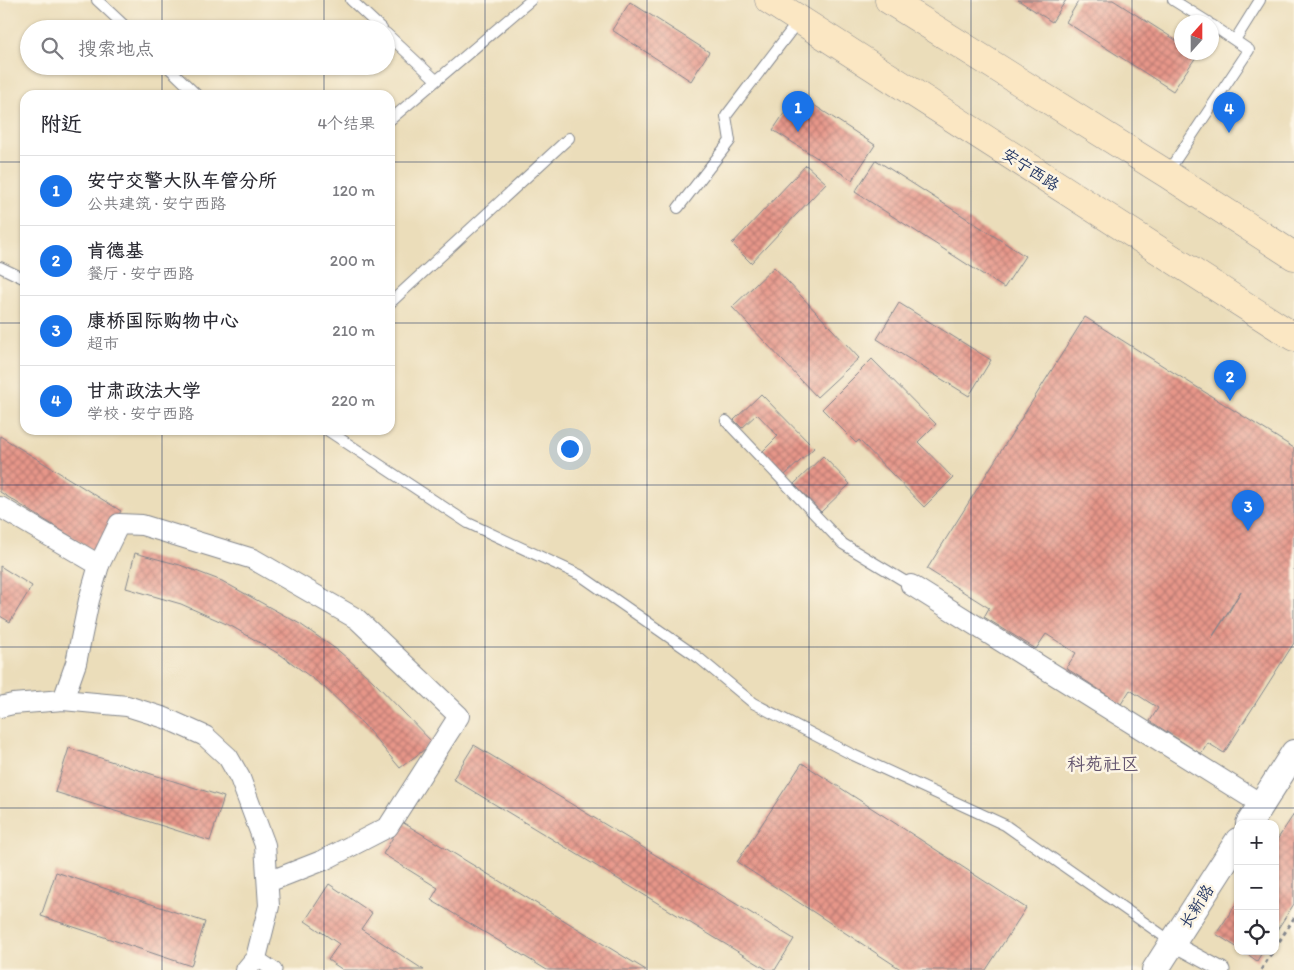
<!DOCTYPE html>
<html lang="zh">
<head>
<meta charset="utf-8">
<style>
	:root { --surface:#fff; --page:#f2f2f3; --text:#2b2b33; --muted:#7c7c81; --line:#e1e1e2; --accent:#1a73e8 }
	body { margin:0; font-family:Itim,"LXGW WenKai TC",sans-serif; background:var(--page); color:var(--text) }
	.controls { position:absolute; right:15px; bottom:15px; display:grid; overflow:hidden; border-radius:10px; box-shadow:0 1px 4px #0004 }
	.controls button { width:45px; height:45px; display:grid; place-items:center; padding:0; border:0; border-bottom:1px solid var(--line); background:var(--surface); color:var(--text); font:25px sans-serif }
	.compass { position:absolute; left:1174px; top:15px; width:45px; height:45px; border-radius:50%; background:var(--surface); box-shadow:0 1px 4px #0004; rotate:21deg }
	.you { position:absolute; left:569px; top:448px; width:18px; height:18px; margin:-12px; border:4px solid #fff; border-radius:50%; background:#1a73e8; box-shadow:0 0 0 8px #1a73e833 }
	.badge { display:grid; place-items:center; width:32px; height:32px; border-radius:50%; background:var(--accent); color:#fff; font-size:16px; font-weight:700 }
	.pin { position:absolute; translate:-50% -41px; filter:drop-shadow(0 1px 2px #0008) }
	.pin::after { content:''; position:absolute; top:26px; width:18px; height:15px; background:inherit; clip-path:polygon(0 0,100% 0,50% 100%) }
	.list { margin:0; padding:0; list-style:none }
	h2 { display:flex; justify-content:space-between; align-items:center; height:65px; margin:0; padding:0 20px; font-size:21px }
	h2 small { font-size:16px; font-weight:400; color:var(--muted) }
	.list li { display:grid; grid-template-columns:32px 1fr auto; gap:15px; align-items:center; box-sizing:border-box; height:70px; padding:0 20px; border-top:1px solid var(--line) }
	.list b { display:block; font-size:19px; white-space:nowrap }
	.list p { margin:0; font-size:16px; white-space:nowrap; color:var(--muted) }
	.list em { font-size:16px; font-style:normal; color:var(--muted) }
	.icon { flex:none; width:28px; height:28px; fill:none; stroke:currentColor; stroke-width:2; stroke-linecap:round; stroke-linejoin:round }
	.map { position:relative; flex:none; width:1294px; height:970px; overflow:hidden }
	.search { position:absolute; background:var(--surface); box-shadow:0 1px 4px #0004; left:20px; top:20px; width:375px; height:55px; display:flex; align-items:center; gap:12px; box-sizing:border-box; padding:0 18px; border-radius:28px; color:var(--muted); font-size:19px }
	.panel { position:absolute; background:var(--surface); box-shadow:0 1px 4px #0004; left:20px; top:90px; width:375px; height:345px; border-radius:15px }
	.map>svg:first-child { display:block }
	.building { fill:url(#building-cross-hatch); fill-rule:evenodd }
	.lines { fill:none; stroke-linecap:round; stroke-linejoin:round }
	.service-casing { stroke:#83868c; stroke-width:12 }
	.pedestrian-casing { stroke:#83868c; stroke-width:17 }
	.minor-casing { stroke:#83868c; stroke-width:22 }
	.tertiary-casing { stroke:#83868c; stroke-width:28 }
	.secondary-casing { stroke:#83868c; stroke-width:29 }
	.path { stroke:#83868c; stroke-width:3; stroke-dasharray:4 4; stroke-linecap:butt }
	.service { stroke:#fff; stroke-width:10 }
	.pedestrian { stroke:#fff; stroke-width:15 }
	.minor { stroke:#fff; stroke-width:20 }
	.tertiary { stroke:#fff; stroke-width:26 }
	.secondary { stroke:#fbe7c3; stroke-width:28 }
	.grid { fill:none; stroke:#1b2f5e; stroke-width:1; stroke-opacity:0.55 }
	.labels { text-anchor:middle; stroke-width:5; stroke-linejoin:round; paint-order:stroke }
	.street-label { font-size:16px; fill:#1b2f5e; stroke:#fcf5e5 }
	.neighbourhood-label { font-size:18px; fill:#62536d; stroke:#fcf5e5 }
</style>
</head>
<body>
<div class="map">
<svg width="1294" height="970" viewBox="0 0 1294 970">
	<defs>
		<pattern id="building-cross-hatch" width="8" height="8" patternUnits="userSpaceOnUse" patternTransform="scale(1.25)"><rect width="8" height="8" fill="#e79689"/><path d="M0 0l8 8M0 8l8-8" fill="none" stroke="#ba7b73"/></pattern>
	</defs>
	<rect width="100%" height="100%" fill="#fcf5e5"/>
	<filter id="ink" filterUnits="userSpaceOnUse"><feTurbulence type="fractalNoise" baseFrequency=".02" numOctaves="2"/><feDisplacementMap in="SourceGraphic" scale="10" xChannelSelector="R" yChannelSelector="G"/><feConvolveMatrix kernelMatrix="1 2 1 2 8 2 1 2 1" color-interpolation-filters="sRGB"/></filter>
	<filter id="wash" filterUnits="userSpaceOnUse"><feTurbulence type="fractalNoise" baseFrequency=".0096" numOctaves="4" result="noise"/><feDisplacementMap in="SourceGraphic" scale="20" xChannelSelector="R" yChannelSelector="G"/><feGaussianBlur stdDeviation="1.12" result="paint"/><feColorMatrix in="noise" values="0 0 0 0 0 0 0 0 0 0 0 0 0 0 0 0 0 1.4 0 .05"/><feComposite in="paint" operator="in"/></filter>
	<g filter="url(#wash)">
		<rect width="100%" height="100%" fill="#ebddba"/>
		<g id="blocks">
			<g class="building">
				<polygon points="1018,0 1066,0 1052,22"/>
				<polygon points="1079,0 1113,0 1182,44 1182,52 1195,52 1198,54 1173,91 1066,22"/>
				<polygon points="630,2 709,52 691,81 612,30"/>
				<polygon points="797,94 875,145 852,180 773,130"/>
				<polygon points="876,160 1025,256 1004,288 855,192"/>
				<polygon points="806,165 826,183 751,263 732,244"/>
				<polygon points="774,267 859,358 817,397 732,307"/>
				<polygon points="899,303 991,360 969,396 877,339"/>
				<path d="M 1085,317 L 1294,448 L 1294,643 L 1224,753 L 1208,743 L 1201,754 L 1150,721 L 1158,708 L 1130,690 L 1121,704 L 1066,668 L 1076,653 L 1046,634 L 1036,649 L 984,617 L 989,608 L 927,569 ZM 1241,591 L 1229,612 L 1211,639 Z"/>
				<polygon points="872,359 936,424 918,442 953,478 924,507 859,440 856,443 822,409"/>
				<polygon points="761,394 814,448 785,475 762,452 778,436 757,414 742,428 734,420"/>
				<polygon points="0,436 121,511 96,552 0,492"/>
				<polygon points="823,456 850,484 821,512 794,484"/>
				<polygon points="135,553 180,565 222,581 300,624 340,652 373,681 433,743 400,768 364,725 324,687 281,655 231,626 181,604 126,588"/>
				<polygon points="0,566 32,586 10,622 0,616"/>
				<polygon points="474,745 794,939 775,970 768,970 453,779"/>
				<polygon points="69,748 224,797 210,841 55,792"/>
				<polygon points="802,763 1026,908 986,970 902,970 737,862"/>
				<polygon points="1294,814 1294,904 1275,933 1275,843"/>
				<polygon points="402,822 646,970 547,970 431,900 438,888 383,854"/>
				<polygon points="56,872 205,922 191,966 41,916"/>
				<polygon points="329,884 372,913 361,929 424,970 343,970 328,960 339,944 305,921"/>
				<polygon points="1238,901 1238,948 1216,934"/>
				<polygon points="1243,951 1263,951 1257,961"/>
			</g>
		</g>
	</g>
	<g filter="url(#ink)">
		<use href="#blocks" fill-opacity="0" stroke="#83868c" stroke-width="1"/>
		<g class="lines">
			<g class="service-casing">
				<g id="service">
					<polyline points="97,0 128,29"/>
					<polyline points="351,0 382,29"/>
					<polyline points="1173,0 1208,22"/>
					<polyline points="386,33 436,80"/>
					<polyline points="1235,40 1260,0"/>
					<polyline points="167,66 197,95"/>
					<polyline points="390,120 531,0"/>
					<polyline points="1167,173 1249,50 1212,25"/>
					<polyline points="678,208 730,141 726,116 799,20"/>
					<polyline points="0,267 25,279"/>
					<polyline points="390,303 569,138"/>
					<polyline points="726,421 843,544 911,585"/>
					<polyline points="327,430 468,523 580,575 699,658 753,703 851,754 1005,825 1172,942"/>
				</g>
			</g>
			<g class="pedestrian-casing">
				<g id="pedestrian">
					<polyline points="1172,943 1222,970"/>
					<polyline points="256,958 274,970"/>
				</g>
			</g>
			<g class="minor-casing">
				<g id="minor">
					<polyline points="0,507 99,565 89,600 76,663 63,700"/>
					<polyline points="99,565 119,524 142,525 253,559 357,619 459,716 388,827 324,860 268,882"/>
					<polyline points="911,585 1261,804"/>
					<polyline points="0,707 13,704 63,700 127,706 165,718 205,736 228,757 240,778 265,845 269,906 256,958 246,970"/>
				</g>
			</g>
			<g class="tertiary-casing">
				<g id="tertiary">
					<polyline points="1249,824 1294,753"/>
					<polyline points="1155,970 1238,841"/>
				</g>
			</g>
			<g class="secondary-casing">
				<g id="secondary">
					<polyline points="769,0 1294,337"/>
					<polyline points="889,0 1167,174 1294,256"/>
				</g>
			</g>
			<g class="path">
				<polyline points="1275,948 1294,918"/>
				<polyline points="1261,970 1273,951"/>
			</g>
			<use href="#service" class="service"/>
			<use href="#pedestrian" class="pedestrian"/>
			<use href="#minor" class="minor"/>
			<use href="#tertiary" class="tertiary"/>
			<use href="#secondary" class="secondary"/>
		</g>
	</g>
	<path class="grid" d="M 162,0 L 162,29M 324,0 L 324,29M 485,0 L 485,970M 647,0 L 647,970M 809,0 L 809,970M 971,0 L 971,970M 1132,0 L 1132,970M 162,66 L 162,95M 324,66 L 324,95M 0,162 L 25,162M 390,162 L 1294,162M 0,323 L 25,323M 390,323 L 1294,323M 162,430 L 162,970M 324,430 L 324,970M 0,485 L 1294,485M 0,647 L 1294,647M 0,808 L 1294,808"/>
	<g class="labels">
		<g class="street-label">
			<text transform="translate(1031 169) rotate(33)" y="6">安宁西路</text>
			<text transform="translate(1196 906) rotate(-57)" y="6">长新路</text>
		</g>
		<g class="neighbourhood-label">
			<text x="1103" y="770">科苑社区</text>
		</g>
	</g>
</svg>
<div class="controls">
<button>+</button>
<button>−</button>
<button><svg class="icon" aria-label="locate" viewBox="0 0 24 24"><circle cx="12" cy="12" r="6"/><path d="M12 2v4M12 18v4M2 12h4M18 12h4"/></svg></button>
</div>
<svg class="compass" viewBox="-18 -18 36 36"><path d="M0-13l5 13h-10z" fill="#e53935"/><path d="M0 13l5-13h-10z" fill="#7c7c81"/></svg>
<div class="you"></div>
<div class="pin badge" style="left:798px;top:132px">1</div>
<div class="pin badge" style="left:1230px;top:401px">2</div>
<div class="pin badge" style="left:1248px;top:531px">3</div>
<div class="pin badge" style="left:1229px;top:133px">4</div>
<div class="search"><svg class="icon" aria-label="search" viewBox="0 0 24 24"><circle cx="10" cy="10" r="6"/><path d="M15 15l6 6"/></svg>搜索地点</div>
<section class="panel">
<h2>附近<small>4个结果</small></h2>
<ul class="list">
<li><span class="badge">1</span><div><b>安宁交警大队车管分所</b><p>公共建筑 · 安宁西路</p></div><em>120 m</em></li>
<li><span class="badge">2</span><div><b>肯德基</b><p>餐厅 · 安宁西路</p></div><em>200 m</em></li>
<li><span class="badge">3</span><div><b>康桥国际购物中心</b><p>超市</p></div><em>210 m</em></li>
<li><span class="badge">4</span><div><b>甘肃政法大学</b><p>学校 · 安宁西路</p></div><em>220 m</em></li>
</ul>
</section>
</div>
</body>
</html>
